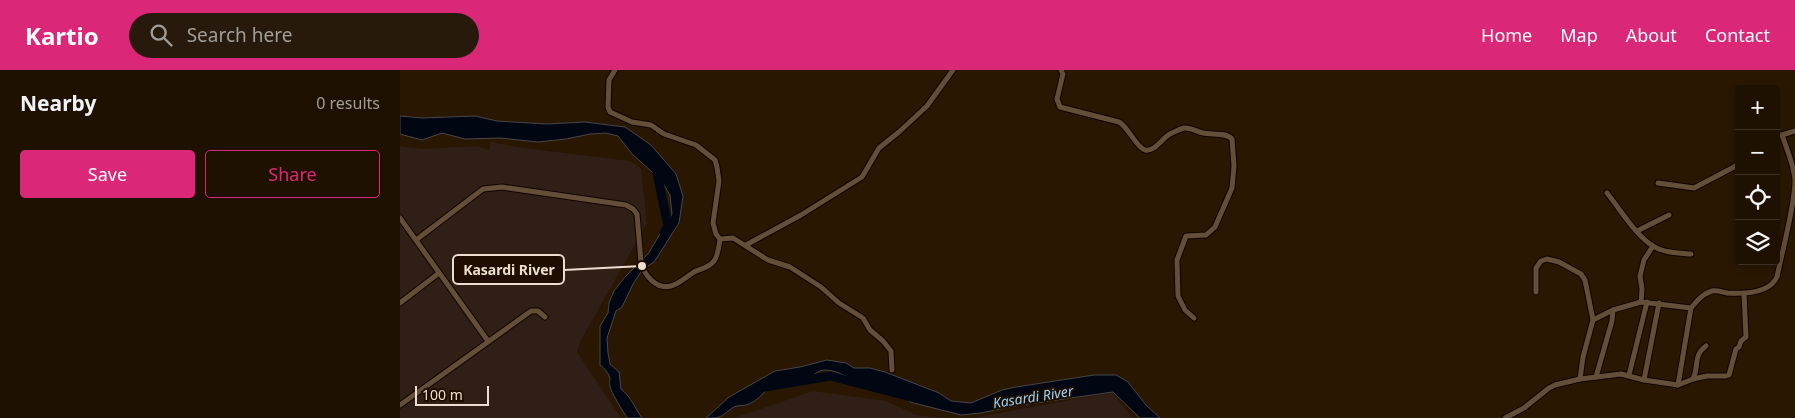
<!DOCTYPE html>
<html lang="en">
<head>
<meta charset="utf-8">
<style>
	:root { --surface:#1f1102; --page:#271a0c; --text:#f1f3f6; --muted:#a19d99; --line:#3c3124; --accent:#db2777 }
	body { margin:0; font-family:"Noto Sans",sans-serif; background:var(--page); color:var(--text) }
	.controls { position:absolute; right:15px; top:15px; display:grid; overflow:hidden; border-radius:5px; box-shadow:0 2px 8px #0003 }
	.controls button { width:45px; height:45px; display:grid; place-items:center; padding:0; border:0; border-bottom:1px solid var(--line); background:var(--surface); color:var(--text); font:25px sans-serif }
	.scale { position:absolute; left:15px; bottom:12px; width:74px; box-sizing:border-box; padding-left:5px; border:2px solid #ebded1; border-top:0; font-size:14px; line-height:18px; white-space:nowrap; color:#ebded1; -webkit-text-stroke:4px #1f0e00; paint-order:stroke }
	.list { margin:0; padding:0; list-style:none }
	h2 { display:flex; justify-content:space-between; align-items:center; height:65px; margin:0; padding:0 20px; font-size:21px }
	h2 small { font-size:16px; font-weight:400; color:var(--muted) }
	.actions { display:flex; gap:10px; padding:15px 20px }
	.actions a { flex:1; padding:11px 0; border:1px solid var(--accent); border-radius:5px; text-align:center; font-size:18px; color:var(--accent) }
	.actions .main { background:var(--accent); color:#fff }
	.icon { flex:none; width:28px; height:28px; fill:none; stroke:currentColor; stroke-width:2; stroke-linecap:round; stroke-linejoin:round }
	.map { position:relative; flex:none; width:1395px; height:348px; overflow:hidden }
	header { display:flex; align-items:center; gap:30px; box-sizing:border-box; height:70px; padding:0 25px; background:var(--accent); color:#fff }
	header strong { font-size:24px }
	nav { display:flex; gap:28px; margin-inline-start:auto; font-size:18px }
	.search { width:350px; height:45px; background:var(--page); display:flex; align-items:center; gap:12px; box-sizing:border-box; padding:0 18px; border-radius:28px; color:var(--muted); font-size:19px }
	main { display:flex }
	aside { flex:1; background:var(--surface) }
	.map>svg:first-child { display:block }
	.industrial { fill:#2f1f16 }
	.water { fill:#000612; stroke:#46474b }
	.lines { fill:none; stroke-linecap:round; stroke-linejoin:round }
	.river { stroke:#000612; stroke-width:9 }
	.minor-casing { stroke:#110300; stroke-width:7 }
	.minor { stroke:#634f37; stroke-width:5 }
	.labels { text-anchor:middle; stroke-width:4; stroke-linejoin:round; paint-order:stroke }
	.water-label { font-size:14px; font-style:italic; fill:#98d1f8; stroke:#1f0e00 }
	.leader { fill:none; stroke:#ebded1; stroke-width:2 }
	.callout-dot { fill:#ebded1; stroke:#1f0e00; stroke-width:2 }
	.callout { fill:#1f0e00; stroke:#ebded1; stroke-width:2 }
	.callout-label { font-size:14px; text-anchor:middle; font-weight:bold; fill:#ebded1 }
</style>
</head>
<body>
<header>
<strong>Kartio</strong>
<div class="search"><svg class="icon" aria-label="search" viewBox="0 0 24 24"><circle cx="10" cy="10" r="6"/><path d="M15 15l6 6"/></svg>Search here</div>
<nav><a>Home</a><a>Map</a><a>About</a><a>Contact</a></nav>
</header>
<main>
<aside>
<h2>Nearby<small>0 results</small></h2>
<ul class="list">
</ul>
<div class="actions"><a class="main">Save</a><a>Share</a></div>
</aside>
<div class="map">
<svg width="1395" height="348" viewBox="0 0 1395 348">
	<rect width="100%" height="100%" fill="#291702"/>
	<g class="industrial">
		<polygon points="91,72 124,78 230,91 241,98 247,153 180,272 177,282 221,348 0,348 0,76 22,79 77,76 89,80"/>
		<polygon points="413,321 486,331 516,345 548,348 334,348"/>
		<polygon points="713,323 732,348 572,348 693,326"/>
	</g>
	<g class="water">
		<path d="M 0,46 L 22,48 L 75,46 L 97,51 L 147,54 L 185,52 L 225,57 L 251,75 L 276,104 L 283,126 L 279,153 L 254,192 L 243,199 L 233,214 L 222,237 L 216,241 L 207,268 L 208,283 L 210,294 L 219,302 L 221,319 C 232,328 234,337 242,348 L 227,348 C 224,343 210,321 210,316 C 209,313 210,310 210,308 C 208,302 204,298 200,295 L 200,256 L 208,243 L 209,233 L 214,221 L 224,208 L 248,184 L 272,144 L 270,125 L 261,110 L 232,84 L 218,66 L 206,63 L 190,64 L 166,69 L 138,72 L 100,68 L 65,69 L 42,63 L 22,70 L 0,64 Z"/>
		<path d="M 427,290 L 446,293 L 454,298 L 470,298 L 485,302 L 539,323 L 551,331 L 571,333 L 602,320 L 616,317 L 694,305 L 716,305 L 728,312 L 746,335 L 760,348 L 740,348 L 713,322 L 615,336 L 581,343 L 561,345 L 510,332 C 496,311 473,319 454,310 C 444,306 436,300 425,300 C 417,300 411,308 404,310 C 392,315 379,314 367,318 C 363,325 354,333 346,335 C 342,336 338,335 334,337 C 320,346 324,348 306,348 L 329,327 L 375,301 L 400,297 Z"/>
	</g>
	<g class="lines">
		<g class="river">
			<polyline points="256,98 268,156 264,163"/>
			<polyline points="365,317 430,306 515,328"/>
		</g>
		<g class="minor-casing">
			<g id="minor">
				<polyline points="215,0 209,10 208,37 210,42 232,52 251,55 264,64 296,75 315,90 317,97 319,111 313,153 316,164 320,169 333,168 368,190 390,197 421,217 439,233 463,248 470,260 483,271 491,281 492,300"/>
				<path d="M 661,0 L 663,4 L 657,29 L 660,37 L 719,52 C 729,58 736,77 745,80 C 755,82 762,68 770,64 C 774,62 780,59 784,58 C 791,57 797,62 803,63 C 812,65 826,62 832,69 L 834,96 L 832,118 L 815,157 L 806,165 L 786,166 L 777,190 L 778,226 L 785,240 L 794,248"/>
				<polyline points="1382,65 1395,61"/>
				<polyline points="1258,113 1294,118 1334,97 1339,93"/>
				<path d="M 1207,123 C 1220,139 1236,166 1253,176 C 1264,183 1278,183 1291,184"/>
				<polyline points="0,148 88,271"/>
				<polyline points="1237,161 1269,145"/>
				<path d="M 16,170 L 83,119 L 102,117 L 226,135 L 233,139 L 237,144 L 241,192 C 244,205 256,220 271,216 C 279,214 286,207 294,202 C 300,199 309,198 314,191 C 318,186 319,176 320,169"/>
				<polyline points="346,175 401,145 462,107 479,78 499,62 527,36 553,0"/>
				<polyline points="1136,222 1136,198 1141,191 1147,189 1159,192 1181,204 1185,210 1193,250 1183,287 1180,309"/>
				<polyline points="1241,232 1242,219 1240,206 1244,190 1253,176"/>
				<polyline points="0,233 39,203"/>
				<path d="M 1193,250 L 1213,240 L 1241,232 L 1291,238 C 1297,231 1302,224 1312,221 C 1317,220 1322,222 1327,223 C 1343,224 1369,224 1377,207 C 1382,181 1395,136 1395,110 C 1394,95 1387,80 1382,65 L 1376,65"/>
				<polyline points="1229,305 1247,232"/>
				<polyline points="1196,307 1212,251 1213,240"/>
				<polyline points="1293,309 1307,306 1326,306 1329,305 1336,279 1339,277 1341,271 1346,267 1344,223"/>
				<polyline points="1244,310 1259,233"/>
				<path d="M 1278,315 L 1293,309 C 1299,297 1293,285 1306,276"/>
				<polyline points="0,335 131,241 138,241 145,247"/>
				<polyline points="1105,348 1124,338 1149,318 1155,315 1180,309 1221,304 1244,310 1278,315 1291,238"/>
			</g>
		</g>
		<use href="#minor" class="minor"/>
	</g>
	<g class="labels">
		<g class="water-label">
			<text transform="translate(633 327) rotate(-9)" y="5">Kasardi River</text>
		</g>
	</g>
	<path class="leader" d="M242 196L164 200"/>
	<circle class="callout-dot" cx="242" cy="196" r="5"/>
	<rect class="callout" x="53" y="185" width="111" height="29" rx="5"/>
	<g class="callout-label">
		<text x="109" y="205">Kasardi River</text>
	</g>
</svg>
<div class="controls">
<button>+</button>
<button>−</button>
<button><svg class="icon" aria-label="locate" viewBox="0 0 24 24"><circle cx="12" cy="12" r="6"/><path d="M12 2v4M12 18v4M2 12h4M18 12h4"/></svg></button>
<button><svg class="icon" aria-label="layers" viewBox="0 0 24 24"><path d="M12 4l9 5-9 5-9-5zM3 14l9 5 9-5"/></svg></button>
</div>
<div class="scale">100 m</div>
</div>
</main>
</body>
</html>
